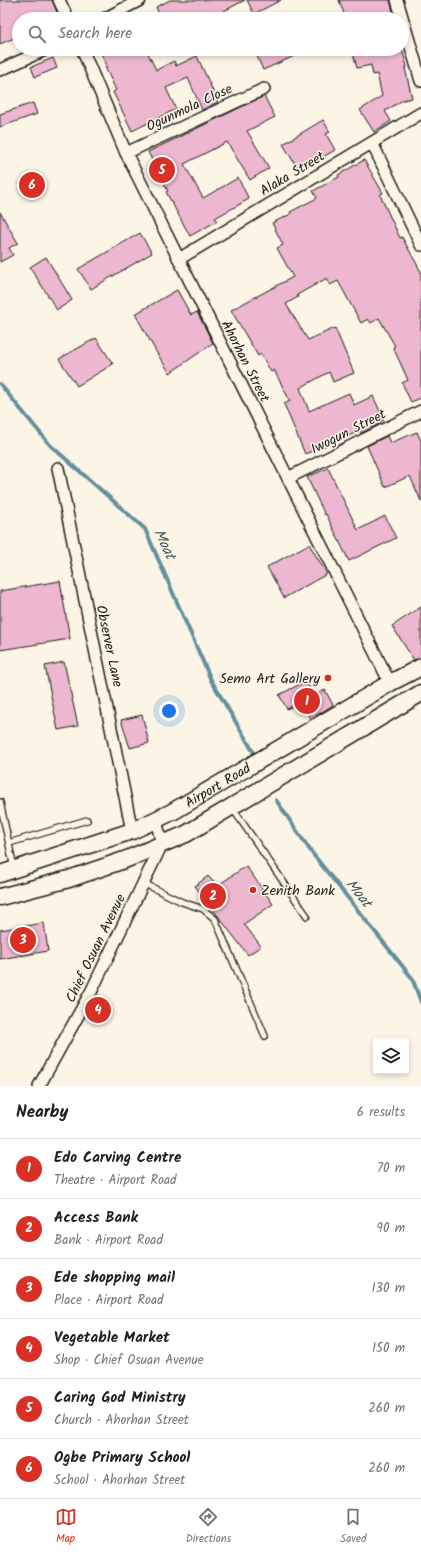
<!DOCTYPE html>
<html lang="en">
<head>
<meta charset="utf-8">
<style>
	:root { --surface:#fff; --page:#f6f6f6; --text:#202124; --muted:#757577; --line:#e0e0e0; --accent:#d93025 }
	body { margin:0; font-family:Kalam,sans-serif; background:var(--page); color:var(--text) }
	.controls { position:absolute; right:12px; bottom:12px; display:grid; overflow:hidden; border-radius:4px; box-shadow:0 2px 6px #0003 }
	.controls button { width:36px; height:36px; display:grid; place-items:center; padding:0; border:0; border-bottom:1px solid var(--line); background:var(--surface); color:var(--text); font:20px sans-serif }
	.you { position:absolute; left:169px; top:711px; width:14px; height:14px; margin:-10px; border:3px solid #fff; border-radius:50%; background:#1a73e8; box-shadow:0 0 0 6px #1a73e833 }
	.badge { display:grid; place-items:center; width:26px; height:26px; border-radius:50%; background:var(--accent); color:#fff; font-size:13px; font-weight:700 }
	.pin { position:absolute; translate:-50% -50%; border:2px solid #fff; box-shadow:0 1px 4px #0006 }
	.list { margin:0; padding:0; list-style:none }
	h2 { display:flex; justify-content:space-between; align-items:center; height:52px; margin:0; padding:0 16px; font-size:17px }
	h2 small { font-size:13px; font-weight:400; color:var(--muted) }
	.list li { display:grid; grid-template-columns:26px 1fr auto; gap:12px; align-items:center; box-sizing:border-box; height:60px; padding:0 16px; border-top:1px solid var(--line) }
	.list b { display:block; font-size:15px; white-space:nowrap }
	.list p { margin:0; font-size:13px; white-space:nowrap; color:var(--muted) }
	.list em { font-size:13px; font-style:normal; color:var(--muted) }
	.icon { flex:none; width:22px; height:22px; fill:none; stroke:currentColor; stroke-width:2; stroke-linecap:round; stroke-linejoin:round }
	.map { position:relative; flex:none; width:421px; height:1086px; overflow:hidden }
	.search { position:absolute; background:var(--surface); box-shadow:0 2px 6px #0003; left:12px; right:12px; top:12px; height:44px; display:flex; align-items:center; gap:10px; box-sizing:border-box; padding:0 14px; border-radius:22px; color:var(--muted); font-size:15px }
	.sheet { height:412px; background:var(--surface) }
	nav { display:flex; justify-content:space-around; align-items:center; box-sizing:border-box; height:56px; border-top:1px solid var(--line); background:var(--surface); font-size:11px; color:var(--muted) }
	nav a { display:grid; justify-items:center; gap:2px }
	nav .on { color:var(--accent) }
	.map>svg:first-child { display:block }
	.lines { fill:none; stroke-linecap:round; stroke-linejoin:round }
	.stream { stroke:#63909e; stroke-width:4 }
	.building { fill:#edb7cf; stroke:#1c1c1c }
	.service-casing { stroke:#1c1c1c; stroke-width:8 }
	.minor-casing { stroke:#1c1c1c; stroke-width:14 }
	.secondary-casing { stroke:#1c1c1c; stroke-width:19 }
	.service { stroke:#fcf5e5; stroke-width:5.5 }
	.minor { stroke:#fcf5e5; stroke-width:11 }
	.secondary { stroke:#fcf5e5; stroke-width:16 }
	.poi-dot { fill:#c8321e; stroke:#fcf5e5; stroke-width:1.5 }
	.labels { text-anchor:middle; stroke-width:3; stroke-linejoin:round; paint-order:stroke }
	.street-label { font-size:14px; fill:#1c1c1c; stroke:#fcf5e5 }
	.poi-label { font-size:14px; fill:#1c1c1c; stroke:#fcf5e5; text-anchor:end }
	.water-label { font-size:15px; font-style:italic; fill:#40565d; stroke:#fcf5e5 }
</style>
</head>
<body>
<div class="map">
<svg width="421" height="1086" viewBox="0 0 421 1086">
	<rect width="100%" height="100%" fill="#fcf5e5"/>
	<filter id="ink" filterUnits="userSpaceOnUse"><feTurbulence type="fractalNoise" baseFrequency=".025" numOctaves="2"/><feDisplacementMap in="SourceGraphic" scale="8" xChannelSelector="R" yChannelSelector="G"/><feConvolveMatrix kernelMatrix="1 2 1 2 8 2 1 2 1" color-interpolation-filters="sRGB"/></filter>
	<g filter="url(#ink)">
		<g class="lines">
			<g class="stream">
				<polyline points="0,384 50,445 145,529 211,680 254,753"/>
				<polyline points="276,800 312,853 412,978 421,1002"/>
			</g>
		</g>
		<g class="building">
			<polygon points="0,0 52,0 60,19 19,19 19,36 0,44"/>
			<polygon points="170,0 245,0 224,11 228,19 161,19 156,7"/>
			<polygon points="247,0 281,0 254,14"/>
			<polygon points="339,0 390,0 395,19 346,19"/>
			<polygon points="99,49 146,49 156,70 174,61 176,66 197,56 218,102 202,110 188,78 166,88 176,109 132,131 113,92 116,90 105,67 107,66"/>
			<polygon points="254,49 310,49 263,70"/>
			<polygon points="352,49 402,49 407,67 405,68 412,98 403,100 385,111 391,121 374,132 360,110 382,96 377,74 373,75 371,65 357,68"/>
			<polygon points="53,58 57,68 35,77 31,67"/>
			<polygon points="264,96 275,117 247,131 269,168 250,180 227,142 184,164 203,198 238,178 249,199 215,218 217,221 190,236 166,192 168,191 148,152"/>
			<polygon points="33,103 37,114 0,127 0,114"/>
			<polygon points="323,120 330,132 326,134 335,150 299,171 283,144"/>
			<polygon points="364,160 383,193 380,195 400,238 402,237 421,272 421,398 411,402 402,383 408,380 393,347 395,346 379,318 371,323 368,319 361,323 338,281 330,285 327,278 297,295 298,297 286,304 308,340 335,328 354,373 333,382 329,372 300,388 309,411 349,393 354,405 373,396 384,420 380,421 381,423 361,433 360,431 305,454 284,404 290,401 274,370 271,372 261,354 258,356 231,310 293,277 277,248 283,245 272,223 291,214 290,212 317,198 313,191 339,177 338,175"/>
			<polygon points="0,212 18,243 9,248 13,255 0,262"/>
			<polygon points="140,233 152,253 91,289 78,269"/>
			<polygon points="46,257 72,300 57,310 30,267"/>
			<polygon points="177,290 191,315 197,312 213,343 170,373 158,355 135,314"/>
			<polygon points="96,338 113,364 77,386 59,359"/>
			<polygon points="417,432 421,441 421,501 410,476 385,487 367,446 387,436 390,443"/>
			<polygon points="328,468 358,530 385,516 396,538 349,561 326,514 325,515 307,477"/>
			<polygon points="309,544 327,574 284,598 267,567"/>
			<polygon points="60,581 70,639 0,650 0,591"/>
			<polygon points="421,607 421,658 414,660 392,626"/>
			<polygon points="64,662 78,726 58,730 45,666"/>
			<polygon points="306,681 314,696 325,690 333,705 311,719 305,708 301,710 297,704 287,709 279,695"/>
			<polygon points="142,715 149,743 130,748 121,720"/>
			<polygon points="246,866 273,904 244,924 261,946 248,955 195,886 208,876 217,886"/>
			<polygon points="44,923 48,951 0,959 0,930"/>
		</g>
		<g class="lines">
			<g class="service-casing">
				<g id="service">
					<polyline points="0,802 14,868"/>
					<polyline points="233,809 307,916"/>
					<polyline points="9,843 87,820"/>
					<polyline points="143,883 182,902 203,909 215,919 265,1036"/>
				</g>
			</g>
			<g class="minor-casing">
				<g id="minor">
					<polyline points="59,0 68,19"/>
					<polyline points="397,0 421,81"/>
					<polyline points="104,19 140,0"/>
					<polyline points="82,49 126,153 390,683"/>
					<polyline points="0,70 47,49"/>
					<polyline points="372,143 421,245"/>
					<polyline points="126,153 264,89"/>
					<polyline points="179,259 421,113"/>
					<polyline points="58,468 132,831"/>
					<polyline points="288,478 421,411"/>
					<polyline points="39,1086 91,992 162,844 156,820"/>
				</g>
			</g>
			<g class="secondary-casing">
				<g id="secondary">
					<path id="s1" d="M 0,874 L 132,831 L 172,812 L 390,683 L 421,667"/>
					<polyline points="0,897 69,879 127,859 186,834 421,693"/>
				</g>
			</g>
			<use href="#service" class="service"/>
			<use href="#minor" class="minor"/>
			<use href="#secondary" class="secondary"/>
		</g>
	</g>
	<g class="poi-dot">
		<circle cx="328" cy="678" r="4"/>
		<circle cx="253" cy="890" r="4"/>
	</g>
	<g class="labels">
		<g class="street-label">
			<text transform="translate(189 107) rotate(-25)" y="5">Ogunmola Close</text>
			<text transform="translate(292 173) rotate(-31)" y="5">Alaka Street</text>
			<text transform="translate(246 361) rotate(63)" y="5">Ahorhan Street</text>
			<text transform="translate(348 431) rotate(-27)" y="5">Iwogun Street</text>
			<text transform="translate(110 646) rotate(78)" y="5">Observer Lane</text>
			<text dy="5" stroke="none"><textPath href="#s1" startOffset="236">Airport Road</textPath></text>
			<text transform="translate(95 948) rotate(-64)" y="5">Chief Osuan Avenue</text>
		</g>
		<g class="poi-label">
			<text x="320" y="683">Semo Art Gallery</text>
			<text x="261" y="895" text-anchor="start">Zenith Bank</text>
		</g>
		<g class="water-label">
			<text transform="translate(165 544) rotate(65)" y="5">Moat</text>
			<text transform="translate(359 893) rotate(51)" y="5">Moat</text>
		</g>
	</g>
</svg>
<div class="controls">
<button><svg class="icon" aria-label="layers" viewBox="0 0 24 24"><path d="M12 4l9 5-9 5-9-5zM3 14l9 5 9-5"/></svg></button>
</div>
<div class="you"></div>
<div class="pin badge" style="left:307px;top:701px">1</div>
<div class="pin badge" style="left:213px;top:896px">2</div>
<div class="pin badge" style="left:23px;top:940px">3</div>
<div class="pin badge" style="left:98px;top:1010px">4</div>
<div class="pin badge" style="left:162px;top:170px">5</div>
<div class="pin badge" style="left:32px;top:185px">6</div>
<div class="search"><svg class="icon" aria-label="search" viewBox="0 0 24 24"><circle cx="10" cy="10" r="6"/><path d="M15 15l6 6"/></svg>Search here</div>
</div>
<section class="sheet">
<h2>Nearby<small>6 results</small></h2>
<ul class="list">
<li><span class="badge">1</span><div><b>Edo Carving Centre</b><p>Theatre · Airport Road</p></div><em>70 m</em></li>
<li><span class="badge">2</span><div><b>Access Bank</b><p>Bank · Airport Road</p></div><em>90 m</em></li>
<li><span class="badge">3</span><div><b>Ede shopping mail</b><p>Place · Airport Road</p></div><em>130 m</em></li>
<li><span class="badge">4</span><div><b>Vegetable Market</b><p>Shop · Chief Osuan Avenue</p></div><em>150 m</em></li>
<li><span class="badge">5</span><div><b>Caring God Ministry</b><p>Church · Ahorhan Street</p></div><em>260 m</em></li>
<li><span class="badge">6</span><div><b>Ogbe Primary School</b><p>School · Ahorhan Street</p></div><em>260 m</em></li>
</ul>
</section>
<nav>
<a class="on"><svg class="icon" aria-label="map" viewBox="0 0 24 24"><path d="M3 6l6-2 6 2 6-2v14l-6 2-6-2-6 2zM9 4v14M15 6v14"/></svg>Map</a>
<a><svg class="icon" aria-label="directions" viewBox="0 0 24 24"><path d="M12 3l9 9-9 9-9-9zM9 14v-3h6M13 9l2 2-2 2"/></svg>Directions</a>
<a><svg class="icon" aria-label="saved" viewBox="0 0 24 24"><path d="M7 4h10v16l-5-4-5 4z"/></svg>Saved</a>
</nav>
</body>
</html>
